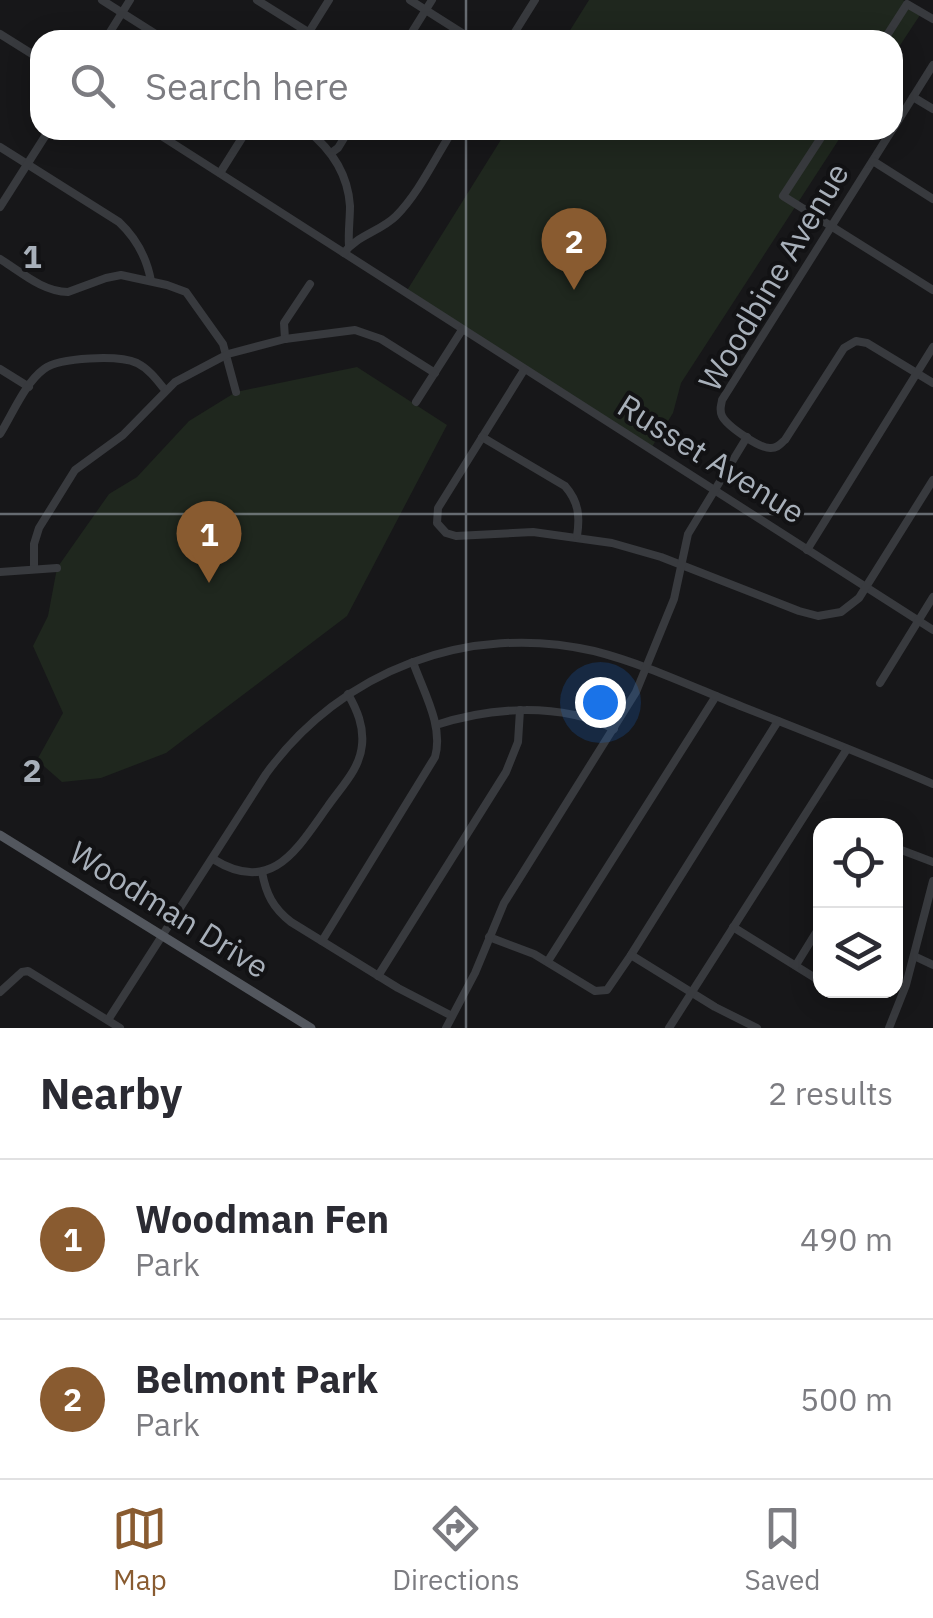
<!DOCTYPE html>
<html lang="en">
<head>
<meta charset="utf-8">
<style>
	:root { --surface:#fff; --page:#f7f7f7; --text:#2b2b33; --muted:#7c7c81; --line:#e1e1e2; --accent:#895b30 }
	body { margin:0; font-family:"IBM Plex Sans",sans-serif; background:var(--page); color:var(--text) }
	.controls { position:absolute; right:30px; bottom:30px; display:grid; overflow:hidden; border-radius:20px; box-shadow:0 5px 25px #0003 }
	.controls button { width:90px; height:90px; display:grid; place-items:center; padding:0; border:0; border-bottom:2px solid var(--line); background:var(--surface); color:var(--text); font:50px sans-serif }
	.you { position:absolute; left:600px; top:702px; width:35px; height:35px; margin:-25px; border:8px solid #fff; border-radius:50%; background:#1a73e8; box-shadow:0 0 0 15px #1a73e833 }
	.badge { display:grid; place-items:center; width:65px; height:65px; border-radius:50%; background:var(--accent); color:#fff; font-size:32px; font-weight:700 }
	.pin { position:absolute; translate:-50% -82px; filter:drop-shadow(0 2px 5px #0008) }
	.pin::after { content:''; position:absolute; top:52px; width:35px; height:30px; background:inherit; clip-path:polygon(0 0,100% 0,50% 100%) }
	.list { margin:0; padding:0; list-style:none }
	h2 { display:flex; justify-content:space-between; align-items:center; height:130px; margin:0; padding:0 40px; font-size:42px }
	h2 small { font-size:32px; font-weight:400; color:var(--muted) }
	.list li { display:grid; grid-template-columns:65px 1fr auto; gap:30px; align-items:center; box-sizing:border-box; height:160px; padding:0 40px; border-top:2px solid var(--line) }
	.list b { display:block; font-size:38px; white-space:nowrap }
	.list p { margin:0; font-size:32px; white-space:nowrap; color:var(--muted) }
	.list em { font-size:32px; font-style:normal; color:var(--muted) }
	.icon { flex:none; width:55px; height:55px; fill:none; stroke:currentColor; stroke-width:2; stroke-linecap:round; stroke-linejoin:round }
	.map { position:relative; flex:none; width:933px; height:1028px; overflow:hidden }
	.search { position:absolute; background:var(--surface); box-shadow:0 5px 25px #0003; left:30px; right:30px; top:30px; height:110px; display:flex; align-items:center; gap:25px; box-sizing:border-box; padding:0 35px; border-radius:30px; color:var(--muted); font-size:38px }
	.sheet { height:450px; background:var(--surface) }
	nav { display:flex; justify-content:space-around; align-items:center; box-sizing:border-box; height:140px; border-top:2px solid var(--line); background:var(--surface); font-size:28px; color:var(--muted) }
	nav a { display:grid; justify-items:center; gap:5px }
	nav .on { color:var(--accent) }
	.map>svg:first-child { display:block }
	.green { fill:#1f271e }
	.lines { fill:none; stroke-linecap:round; stroke-linejoin:round }
	.minor { stroke:#383a3e; stroke-width:8 }
	.major { stroke:#53575e; stroke-width:9 }
	.grid { fill:none; stroke:#a8b0ba; stroke-width:2.5; stroke-opacity:0.55 }
	.labels { text-anchor:middle; stroke-width:8; stroke-linejoin:round; paint-order:stroke }
	.street-label { font-size:32px; fill:#a8b0ba; stroke:#121214 }
	.grid-label { font-size:32px; text-anchor:middle; font-weight:bold; fill:#a8b0ba; stroke:#121214; stroke-width:8; stroke-linejoin:round; paint-order:stroke }
</style>
</head>
<body>
<div class="map">
<svg width="933" height="1028" viewBox="0 0 933 1028">
	<rect width="100%" height="100%" fill="#171719"/>
	<g class="green">
		<polygon points="589,0 903,0 922,12 893,56 893,40 564,40"/>
		<polygon points="507,130 845,130 681,383 673,413 650,450 406,292"/>
		<polygon points="357,367 447,425 347,616 166,753 101,778 62,782 37,760 63,713 33,646 48,616 57,568 109,494 137,477 189,421 236,392"/>
	</g>
	<g class="lines">
		<g class="minor">
			<polyline points="102,0 165,40"/>
			<polyline points="257,0 308,32"/>
			<polyline points="410,0 473,40"/>
			<polyline points="0,34 40,59"/>
			<polyline points="105,40 130,0"/>
			<polyline points="304,40 329,0"/>
			<polyline points="407,40 432,0"/>
			<polyline points="510,40 535,0"/>
			<polyline points="884,40 907,4 933,19"/>
			<polyline points="913,97 933,109"/>
			<polyline points="893,129 933,65"/>
			<polyline points="152,130 933,630"/>
			<path d="M 307,130 C 331,149 348,174 350,206 C 350,219 348,233 349,246"/>
			<polyline points="826,130 783,196 933,290"/>
			<path d="M 892,130 L 722,400 C 721,407 719,409 722,416 C 727,426 760,449 771,448 C 778,448 780,444 785,440 L 844,348 L 856,341 L 867,343 L 933,383"/>
			<path d="M 0,147 L 119,222 C 136,238 147,259 151,281"/>
			<polyline points="331,153 338,148 349,130"/>
			<polyline points="873,161 933,199"/>
			<polyline points="220,173 247,130"/>
			<polyline points="0,207 49,130"/>
			<path d="M 344,253 C 356,236 381,231 396,216 C 419,193 435,158 453,130"/>
			<path d="M 0,259 C 21,272 43,292 68,292 L 106,278 L 121,275 L 167,285 L 186,292 L 223,344 L 236,392"/>
			<polyline points="285,339 284,323 310,284"/>
			<polyline points="0,369 29,387"/>
			<polyline points="524,370 438,508 437,523 446,533 456,536 533,532 612,543 661,557 799,611 818,616 841,612 859,598 933,480"/>
			<polyline points="416,402 462,330"/>
			<path d="M 0,434 C 13,413 25,383 44,369 C 60,357 119,355 137,363 C 149,369 157,380 165,390"/>
			<path d="M 482,437 L 565,486 C 579,502 580,517 577,536"/>
			<polyline points="807,550 933,347"/>
			<polyline points="34,569 34,544 39,528 75,470 123,435 175,382 228,354 285,339 355,330 381,339 435,373"/>
			<polyline points="0,572 57,568"/>
			<polyline points="880,683 933,597"/>
			<path d="M 436,725 C 491,707 560,702 614,729"/>
			<polyline points="896,848 933,862"/>
			<path d="M 213,859 C 272,896 297,849 328,806 C 341,787 360,769 362,745 C 364,726 357,710 348,694"/>
			<path d="M 262,872 C 266,894 273,908 291,922 L 398,988 L 452,1016"/>
			<polyline points="733,927 820,981"/>
			<polyline points="489,937 534,954 595,991 607,990 631,955 778,721"/>
			<path d="M 322,941 L 435,757 C 444,726 423,691 413,662"/>
			<polyline points="631,955 715,1007 757,1028"/>
			<polyline points="914,956 933,965"/>
			<polyline points="548,961 716,696"/>
			<polyline points="796,965 820,926"/>
			<polyline points="378,976 506,772 518,742 520,710"/>
			<polyline points="0,992 22,972 28,971 120,1028"/>
			<path d="M 108,1020 L 266,774 C 341,670 469,622 594,651 C 645,664 695,688 743,707 C 807,732 870,757 933,784"/>
			<polyline points="446,1028 475,973 504,903 636,692 674,599 688,534 747,437"/>
			<polyline points="669,1028 847,749"/>
			<polyline points="889,1028 906,985 933,881"/>
		</g>
		<polyline class="major" points="0,835 311,1028"/>
	</g>
	<path class="grid" d="M 466,0 L 466,40M 466,130 L 466,1028M 0,514 L 933,514"/>
	<g class="labels">
		<g class="street-label">
			<text transform="translate(774 277) rotate(-59)" y="11">Woodbine Avenue</text>
			<text transform="translate(711 459) rotate(32)" y="11">Russet Avenue</text>
			<text transform="translate(169 910) rotate(32)" y="11">Woodman Drive</text>
		</g>
	</g>
	<g class="grid-label">
		<text x="32" y="268">1</text>
		<text x="32" y="782">2</text>
	</g>
</svg>
<div class="controls">
<button><svg class="icon" aria-label="locate" viewBox="0 0 24 24"><circle cx="12" cy="12" r="6"/><path d="M12 2v4M12 18v4M2 12h4M18 12h4"/></svg></button>
<button><svg class="icon" aria-label="layers" viewBox="0 0 24 24"><path d="M12 4l9 5-9 5-9-5zM3 14l9 5 9-5"/></svg></button>
</div>
<div class="you"></div>
<div class="pin badge" style="left:209px;top:583px">1</div>
<div class="pin badge" style="left:574px;top:290px">2</div>
<div class="search"><svg class="icon" aria-label="search" viewBox="0 0 24 24"><circle cx="10" cy="10" r="6"/><path d="M15 15l6 6"/></svg>Search here</div>
</div>
<section class="sheet">
<h2>Nearby<small>2 results</small></h2>
<ul class="list">
<li><span class="badge">1</span><div><b>Woodman Fen</b><p>Park</p></div><em>490 m</em></li>
<li><span class="badge">2</span><div><b>Belmont Park</b><p>Park</p></div><em>500 m</em></li>
</ul>
</section>
<nav>
<a class="on"><svg class="icon" aria-label="map" viewBox="0 0 24 24"><path d="M3 6l6-2 6 2 6-2v14l-6 2-6-2-6 2zM9 4v14M15 6v14"/></svg>Map</a>
<a><svg class="icon" aria-label="directions" viewBox="0 0 24 24"><path d="M12 3l9 9-9 9-9-9zM9 14v-3h6M13 9l2 2-2 2"/></svg>Directions</a>
<a><svg class="icon" aria-label="saved" viewBox="0 0 24 24"><path d="M7 4h10v16l-5-4-5 4z"/></svg>Saved</a>
</nav>
</body>
</html>
